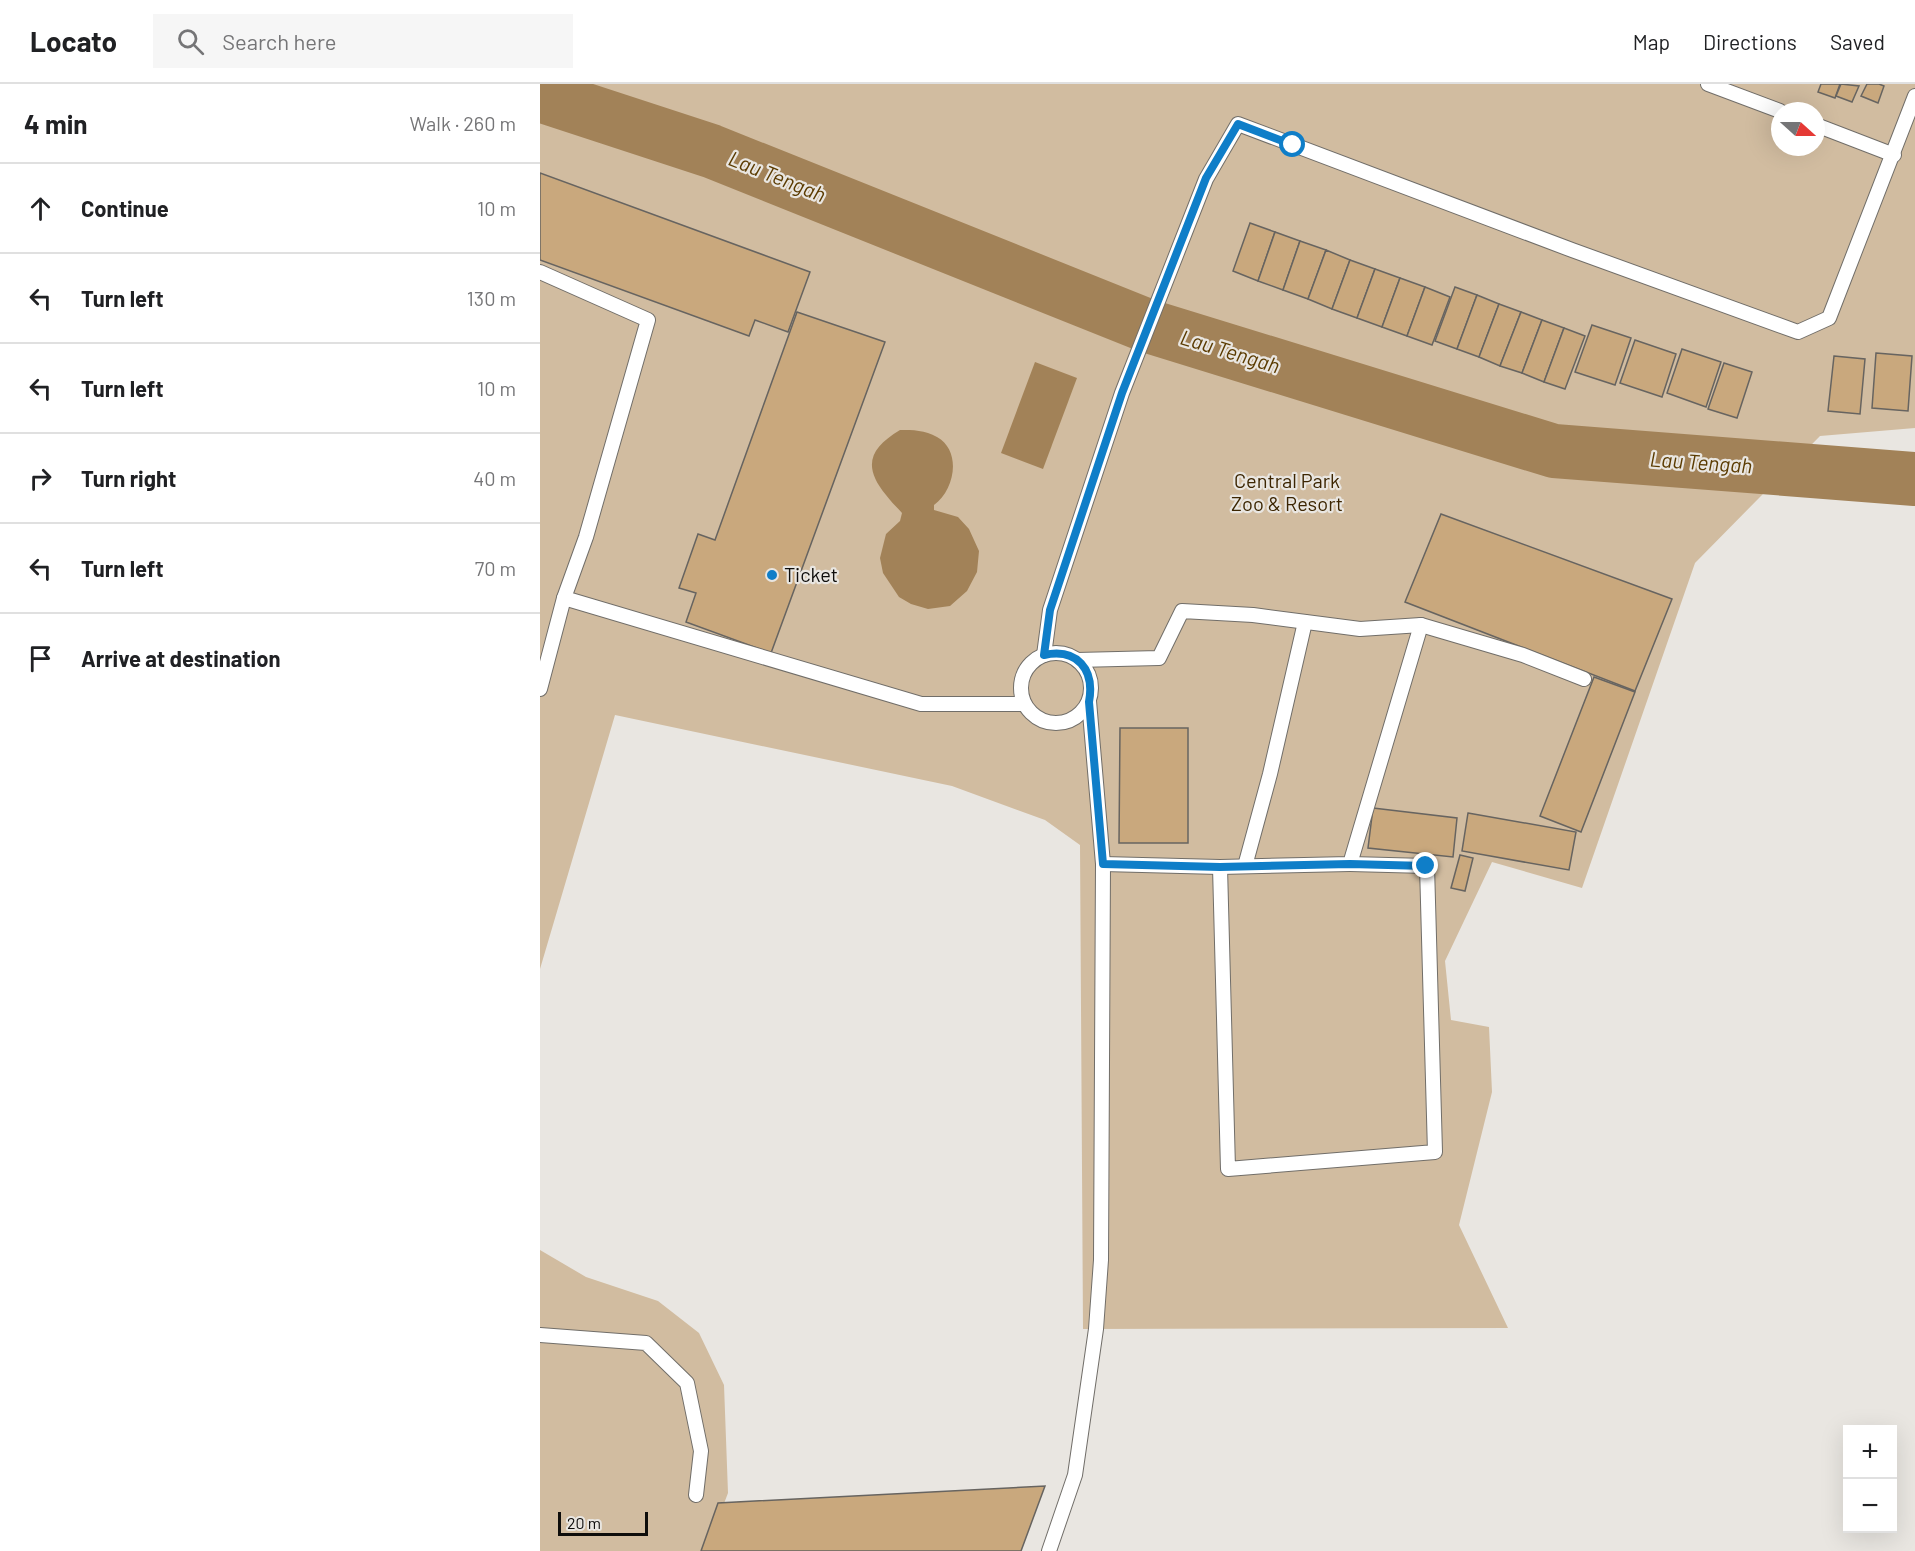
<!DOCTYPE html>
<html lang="en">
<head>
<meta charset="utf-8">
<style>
	:root { --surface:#fff; --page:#f6f6f6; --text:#202124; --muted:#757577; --line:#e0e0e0 }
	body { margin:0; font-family:Barlow,sans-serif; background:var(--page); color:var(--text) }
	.controls { position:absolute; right:18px; bottom:18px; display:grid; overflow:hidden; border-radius:0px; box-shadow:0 6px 24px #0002 }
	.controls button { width:54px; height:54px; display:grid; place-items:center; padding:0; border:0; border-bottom:2px solid var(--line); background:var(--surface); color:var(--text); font:30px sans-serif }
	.compass { position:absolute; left:1231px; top:18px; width:54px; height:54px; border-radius:50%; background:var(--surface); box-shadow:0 6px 24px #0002; rotate:111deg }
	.scale { position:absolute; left:18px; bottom:15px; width:90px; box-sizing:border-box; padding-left:6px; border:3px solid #0e0d0b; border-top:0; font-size:16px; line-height:21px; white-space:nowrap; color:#0e0d0b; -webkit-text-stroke:4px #e9e6e1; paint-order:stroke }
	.stop { position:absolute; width:18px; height:18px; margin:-14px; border:4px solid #0f7ec8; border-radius:50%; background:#fff }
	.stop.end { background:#0f7ec8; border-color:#fff; box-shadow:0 2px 6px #0008 }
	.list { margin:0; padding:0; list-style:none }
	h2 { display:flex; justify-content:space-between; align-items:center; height:78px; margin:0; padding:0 24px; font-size:26px }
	h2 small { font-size:20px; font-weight:400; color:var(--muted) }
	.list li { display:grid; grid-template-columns:39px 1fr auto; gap:18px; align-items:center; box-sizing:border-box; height:90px; padding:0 24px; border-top:2px solid var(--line) }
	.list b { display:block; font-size:22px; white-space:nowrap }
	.list em { font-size:20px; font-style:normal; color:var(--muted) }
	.icon { flex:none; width:33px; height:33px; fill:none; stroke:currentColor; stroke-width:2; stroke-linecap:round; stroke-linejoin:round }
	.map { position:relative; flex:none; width:1375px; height:1467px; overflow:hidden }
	header { display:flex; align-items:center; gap:36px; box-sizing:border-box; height:84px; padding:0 30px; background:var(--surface); border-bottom:2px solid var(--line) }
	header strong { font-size:28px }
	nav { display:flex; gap:33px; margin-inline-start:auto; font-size:21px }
	.search { width:420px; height:54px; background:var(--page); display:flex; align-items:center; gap:15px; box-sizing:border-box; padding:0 21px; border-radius:0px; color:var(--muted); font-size:22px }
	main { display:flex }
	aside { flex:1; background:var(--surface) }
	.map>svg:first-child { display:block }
	.green { fill:#d1bca0; fill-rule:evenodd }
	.water { fill:#a28258 }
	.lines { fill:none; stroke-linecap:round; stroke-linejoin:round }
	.river { stroke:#a28258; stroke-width:54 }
	.building { fill:#c9a87d; stroke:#676460; stroke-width:1.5 }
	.lane-casing { stroke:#716e69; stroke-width:16 }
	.lane { stroke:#fff; stroke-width:14 }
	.route { stroke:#0f7ec8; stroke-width:8 }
	.poi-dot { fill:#0f7ec8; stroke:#e9e6e1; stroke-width:2 }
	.labels { text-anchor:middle; stroke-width:4.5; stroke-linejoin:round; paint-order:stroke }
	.park-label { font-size:20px; fill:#3c2501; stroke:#e9e6e1 }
	.poi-label { font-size:20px; fill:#0e0d0b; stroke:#e9e6e1; text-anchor:start }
	.water-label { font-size:21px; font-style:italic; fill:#5b3b01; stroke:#e9e6e1 }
</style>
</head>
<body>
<header>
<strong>Locato</strong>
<div class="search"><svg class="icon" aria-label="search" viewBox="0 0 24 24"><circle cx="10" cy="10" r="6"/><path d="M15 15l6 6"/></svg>Search here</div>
<nav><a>Map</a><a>Directions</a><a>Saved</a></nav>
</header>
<main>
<aside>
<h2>4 min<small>Walk · 260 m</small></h2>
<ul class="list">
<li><svg class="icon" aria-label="ahead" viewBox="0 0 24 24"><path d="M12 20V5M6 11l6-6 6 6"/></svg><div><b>Continue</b></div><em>10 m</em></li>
<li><svg class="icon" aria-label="left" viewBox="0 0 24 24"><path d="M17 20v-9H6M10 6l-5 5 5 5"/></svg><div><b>Turn left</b></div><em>130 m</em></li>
<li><svg class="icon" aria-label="left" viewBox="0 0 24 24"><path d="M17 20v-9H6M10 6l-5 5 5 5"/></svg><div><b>Turn left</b></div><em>10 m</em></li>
<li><svg class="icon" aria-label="right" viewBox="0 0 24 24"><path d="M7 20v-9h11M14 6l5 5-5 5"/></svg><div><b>Turn right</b></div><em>40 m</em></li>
<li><svg class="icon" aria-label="left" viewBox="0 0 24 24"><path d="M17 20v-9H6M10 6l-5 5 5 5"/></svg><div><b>Turn left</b></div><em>70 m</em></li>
<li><svg class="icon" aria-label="arrive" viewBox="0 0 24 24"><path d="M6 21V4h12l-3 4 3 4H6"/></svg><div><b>Arrive at destination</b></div></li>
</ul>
</aside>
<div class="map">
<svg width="1375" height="1467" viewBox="0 0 1375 1467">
	<rect width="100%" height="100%" fill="#e9e6e1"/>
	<g class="green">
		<path d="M 0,0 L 1375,0 L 1375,344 L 1280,352 L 1155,479 L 1042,804 L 952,778 L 905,877 L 911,936 L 949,943 L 952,1008 L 919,1141 L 968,1244 L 543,1245 L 540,761 L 505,736 L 412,702 L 75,631 L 0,885 ZM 1240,27 L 1276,27 L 1276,63 L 1240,63 Z"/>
		<polygon points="0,1166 46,1193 118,1217 159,1249 184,1301 188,1409 166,1467 0,1467"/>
	</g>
	<g class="water">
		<polygon points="495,278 537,294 503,385 461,369"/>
		<path d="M 360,346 C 373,346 385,346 397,353 C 422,367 415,406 394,421 L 394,426 L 418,433 L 429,445 L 439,467 L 437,488 L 427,507 L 410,522 L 388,525 L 371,520 L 359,513 L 343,489 L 340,474 L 346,450 L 360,437 L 362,429 C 357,423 351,418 346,411 C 322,382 330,364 360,346 Z"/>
	</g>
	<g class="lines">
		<polyline class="river" points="0,11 171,67 608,242 1014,367 1375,395"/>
	</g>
	<g class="building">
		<polygon points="1281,0 1300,0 1295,14 1278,8"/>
		<polygon points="1301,0 1319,2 1312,18 1296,12"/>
		<polygon points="1327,0 1339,0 1344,2 1338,19 1321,12"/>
		<polygon points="0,89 270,188 248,248 215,236 209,252 0,176"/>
		<polygon points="710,139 735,148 718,197 693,187"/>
		<polygon points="735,148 760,157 743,206 718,197"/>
		<polygon points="760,157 786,166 768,215 743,206"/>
		<polygon points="786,166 810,176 792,225 768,215"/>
		<polygon points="810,176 835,185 817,234 792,225"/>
		<polygon points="835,185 860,194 842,243 817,234"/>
		<polygon points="860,194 885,203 867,252 842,243"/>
		<polygon points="885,203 910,213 892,261 867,252"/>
		<polygon points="915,203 937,211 917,265 895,257"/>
		<polygon points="937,211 959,220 939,273 917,265"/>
		<polygon points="959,220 981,228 960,282 939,273"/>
		<polygon points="257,228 345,258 231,569 146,538 156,509 139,504 158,450 175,456"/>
		<polygon points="981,228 1002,236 982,289 960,282"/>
		<polygon points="1002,236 1024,244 1004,298 982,289"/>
		<polygon points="1052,241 1091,254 1075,301 1035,288"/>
		<polygon points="1024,244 1045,252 1025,305 1004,298"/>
		<polygon points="1095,256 1136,270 1122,313 1080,299"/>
		<polygon points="1142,265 1181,278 1166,323 1127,309"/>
		<polygon points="1336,269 1372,272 1368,327 1332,324"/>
		<polygon points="1294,272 1325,275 1320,330 1288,327"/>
		<polygon points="1184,279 1212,288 1197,334 1168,325"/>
		<polygon points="901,430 1132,515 1095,607 865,518"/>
		<polygon points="1054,593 1095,608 1041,748 1000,732"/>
		<polygon points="580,644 648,644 648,759 579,759"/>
		<polygon points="833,724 917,734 913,773 828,764"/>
		<polygon points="928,729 1036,748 1029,786 922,767"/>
		<polygon points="920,771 933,774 925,807 911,804"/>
		<polygon points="505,1402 481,1467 161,1467 178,1419"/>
	</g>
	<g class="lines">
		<g class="lane-casing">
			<g id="lane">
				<polyline points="1168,0 1240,27"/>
				<polyline points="1276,41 1354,71"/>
				<polyline points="0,188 108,236 46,453 24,514 0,605"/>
				<polyline points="24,514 381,620 484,620"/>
				<circle cx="516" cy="604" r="35"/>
				<polyline points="504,571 510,526 582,309 666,95 698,40 1032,166 1258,248 1289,234 1375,12"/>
				<polyline points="537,576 619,574 642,527 713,531 820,545 881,541 983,571 1044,595"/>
				<polyline points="563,780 680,783 810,780 881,541"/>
				<polyline points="705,782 730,690 765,538"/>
				<polyline points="680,783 688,1085 895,1068 887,782 810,780"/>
				<polyline points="0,1251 106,1259 147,1299 161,1367 156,1411"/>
				<polyline points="509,1467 535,1391 556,1245 561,1176 563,780 549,617"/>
			</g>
		</g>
		<use href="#lane" class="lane"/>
	</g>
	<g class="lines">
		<path class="route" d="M 753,61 L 698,40 L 666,94 L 582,309 L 510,526 L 504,571 C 537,564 555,585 549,618 L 563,780 L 680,783 L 810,780 L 886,782"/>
	</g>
	<circle class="poi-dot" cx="232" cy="491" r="6"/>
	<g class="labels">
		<g class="park-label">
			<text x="747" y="404">Central Park<tspan x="747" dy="23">Zoo &amp; Resort</tspan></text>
		</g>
		<g class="poi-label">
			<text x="244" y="498">Ticket</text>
		</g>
		<g class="water-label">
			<text transform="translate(237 93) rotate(22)" y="7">Lau Tengah</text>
			<text transform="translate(690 268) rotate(17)" y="7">Lau Tengah</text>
			<text transform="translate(1161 379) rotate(4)" y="7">Lau Tengah</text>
		</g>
	</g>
</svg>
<div class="controls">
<button>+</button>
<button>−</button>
</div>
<svg class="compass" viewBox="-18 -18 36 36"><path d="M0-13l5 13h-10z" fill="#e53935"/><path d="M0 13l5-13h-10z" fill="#757577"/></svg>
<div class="scale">20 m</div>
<div class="stop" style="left:753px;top:61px"></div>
<div class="stop end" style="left:886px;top:782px"></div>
</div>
</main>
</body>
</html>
